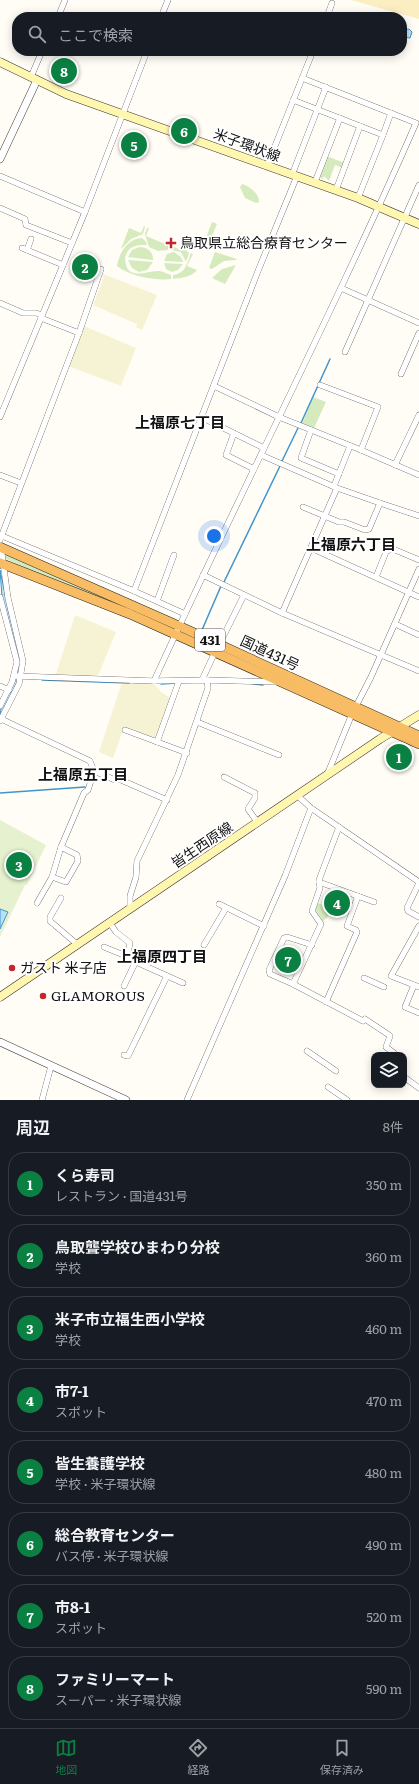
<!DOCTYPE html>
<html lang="ja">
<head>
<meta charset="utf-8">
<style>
	:root { --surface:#171b24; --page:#20242c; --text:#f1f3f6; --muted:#9ea1a6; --line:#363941; --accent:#0b8043 }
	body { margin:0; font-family:Literata,"Noto Sans JP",serif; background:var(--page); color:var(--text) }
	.controls { position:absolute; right:12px; bottom:12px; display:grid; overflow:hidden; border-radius:8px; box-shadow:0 2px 10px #0003 }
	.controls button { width:36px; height:36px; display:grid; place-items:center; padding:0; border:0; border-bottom:1px solid var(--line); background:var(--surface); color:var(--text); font:20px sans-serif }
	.you { position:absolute; left:214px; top:536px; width:14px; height:14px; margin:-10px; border:3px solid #fff; border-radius:50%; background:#1a73e8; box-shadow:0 0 0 6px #1a73e833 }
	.badge { display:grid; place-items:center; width:26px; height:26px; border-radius:50%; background:var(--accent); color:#fff; font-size:13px; font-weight:700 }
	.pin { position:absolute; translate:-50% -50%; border:2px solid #fff; box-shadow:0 1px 4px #0006 }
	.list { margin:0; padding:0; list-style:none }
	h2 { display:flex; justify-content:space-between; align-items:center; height:52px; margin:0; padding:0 16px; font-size:17px }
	h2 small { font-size:13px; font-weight:400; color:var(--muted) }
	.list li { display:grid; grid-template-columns:26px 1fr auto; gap:12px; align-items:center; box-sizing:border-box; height:64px; margin:0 8px 8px; padding:0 8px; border:1px solid var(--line); border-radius:16px }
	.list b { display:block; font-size:15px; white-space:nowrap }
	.list p { margin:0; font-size:13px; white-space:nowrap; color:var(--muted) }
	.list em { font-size:13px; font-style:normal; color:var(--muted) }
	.icon { flex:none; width:22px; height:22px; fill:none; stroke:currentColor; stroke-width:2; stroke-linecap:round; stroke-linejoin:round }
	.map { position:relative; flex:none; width:419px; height:1100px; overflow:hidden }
	.search { position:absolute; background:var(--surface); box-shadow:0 2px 10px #0003; left:12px; right:12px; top:12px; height:44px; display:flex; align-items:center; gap:10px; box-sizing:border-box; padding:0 14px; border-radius:16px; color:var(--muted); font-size:15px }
	.sheet { height:628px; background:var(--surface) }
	nav { display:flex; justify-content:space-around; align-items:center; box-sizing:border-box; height:56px; border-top:1px solid var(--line); background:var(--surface); font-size:11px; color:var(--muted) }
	nav a { display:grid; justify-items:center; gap:2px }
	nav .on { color:var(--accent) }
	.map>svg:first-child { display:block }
	.farmland { fill:#f6f3d4 }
	.green { fill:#d5ebbd }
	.sand { fill:#fbeec1 }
	.pitch { fill:#e6f2cf }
	.water { fill:#b9e0f7; stroke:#3f96cf }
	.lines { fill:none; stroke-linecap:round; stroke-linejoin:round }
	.stream { stroke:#3f96cf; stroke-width:1.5 }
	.minor-casing { stroke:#444; stroke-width:6 }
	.tertiary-casing { stroke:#444; stroke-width:8 }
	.secondary-casing { stroke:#333; stroke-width:9 }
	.trunk-casing { stroke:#222; stroke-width:10 }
	.minor { stroke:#fff; stroke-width:5.5 }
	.tertiary { stroke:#fff; stroke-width:7 }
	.secondary { stroke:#fff6b0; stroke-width:8 }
	.trunk { stroke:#f7bc64; stroke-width:9 }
	.poi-dot { fill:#c4262e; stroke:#fff; stroke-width:1.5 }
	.labels { text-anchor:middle; stroke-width:4; stroke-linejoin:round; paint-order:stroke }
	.shield { fill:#fff; stroke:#585858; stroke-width:1 }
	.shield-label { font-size:13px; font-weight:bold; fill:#111 }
	.street-label { font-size:14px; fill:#111; stroke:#fff }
	.poi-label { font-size:14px; fill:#111; stroke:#fff; text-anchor:start }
	.neighbourhood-label { font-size:15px; font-weight:bold; fill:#111; stroke:#fff }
</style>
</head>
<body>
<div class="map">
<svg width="419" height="1100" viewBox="0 0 419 1100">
	<rect width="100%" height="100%" fill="#fffdf5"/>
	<g class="farmland">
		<polygon points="103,274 157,295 142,330 136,327 137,324 93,305 104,277 102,276"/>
		<polygon points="84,326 136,348 121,386 68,366"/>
		<polygon points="75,615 116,632 97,678 55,677"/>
		<polygon points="122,682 153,683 162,693 171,698 156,738 154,739 124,727 113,758 99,752"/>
	</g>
	<g class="green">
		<polygon points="326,156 345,163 343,168 335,165 329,181 324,176 323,179 319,177"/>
		<path d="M 242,184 C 249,186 260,194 259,202 L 256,203 L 245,198 L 240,187 Z"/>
		<polygon points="212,222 217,224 208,245 204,243"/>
		<polygon points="144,226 145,227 143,234 131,239 121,249 129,228 141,233"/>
		<polygon points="147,228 149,228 146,236 170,246 168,250 158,251 149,247 145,234"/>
		<path d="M 142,238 L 146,242 L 147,245 C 137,245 128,245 125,258 C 126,283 147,270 159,271 C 163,271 167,274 171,275 L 171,279 C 156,281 129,276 117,266 C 119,253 128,238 142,238 Z"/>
		<polygon points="172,246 181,250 182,246 188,249 187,252 189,253 186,262 181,252 171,250"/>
		<path d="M 139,247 C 147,247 153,251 153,260 L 128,257 L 132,250 Z"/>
		<polygon points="174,252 181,257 183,262 164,261 167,254"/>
		<polygon points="215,252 237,259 236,260 224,261 212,269 209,268"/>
		<path d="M 191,253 L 193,254 L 187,266 L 197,270 C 192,277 181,278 173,279 L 173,275 C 185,274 187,264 191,253 Z"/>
		<polygon points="128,260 153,262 147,270 139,272 132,268"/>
		<polygon points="164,263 183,264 178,270 172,272 166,269"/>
		<polygon points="236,265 225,284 212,278 222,269"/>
		<polygon points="313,397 326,402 314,428 302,424"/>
		<polygon points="6,554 110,599 146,617 52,580 6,559 5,557"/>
		<polygon points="318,903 331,909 327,918 323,921 315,909"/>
	</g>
	<polygon class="sand" points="351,0 419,0 419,19"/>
	<polygon class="pitch" points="0,820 46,845 27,885 25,885 0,937"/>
	<g class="water">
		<polygon points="409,29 412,32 410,38 409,38 402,36 402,30"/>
		<path d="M 0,570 L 9,613 L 21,657 L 17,683 L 0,716 C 0,701 13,686 17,672 L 2,597 Z"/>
		<polygon points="0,909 8,912 0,929"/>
	</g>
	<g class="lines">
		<g class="stream">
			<polyline points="301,423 330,359"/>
			<polyline points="282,461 298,428"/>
			<polyline points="224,582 280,466"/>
			<polyline points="202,630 221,586"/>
			<polyline points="42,680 129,683"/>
			<polyline points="161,684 177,683"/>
			<polyline points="253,684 263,685"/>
			<polyline points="0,793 85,787"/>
		</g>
		<g class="minor-casing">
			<g id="minor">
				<polyline points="58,17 65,0"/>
				<polyline points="161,17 168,0"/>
				<polyline points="327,17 332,3"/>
				<polyline points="31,77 42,51"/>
				<polyline points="293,100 383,135 391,113"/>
				<polyline points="267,166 313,51"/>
				<polyline points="292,175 326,87"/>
				<polyline points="0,176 85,212"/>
				<polyline points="315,182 340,118"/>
				<polyline points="336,190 360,126"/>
				<polyline points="358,198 383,135"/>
				<polyline points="0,208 25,219 26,225 72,243"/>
				<polyline points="22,248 63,265"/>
				<polyline points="27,250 31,239"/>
				<polyline points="341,288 419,323"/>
				<polyline points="0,303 23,313 36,313 42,315"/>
				<polyline points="41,318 79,333"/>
				<polyline points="345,352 419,185"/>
				<polyline points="401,374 419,333"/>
				<polyline points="320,385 378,407 361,450"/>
				<polyline points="214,386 279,417 361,450 419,475"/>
				<polyline points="0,417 85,212 147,51"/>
				<polyline points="201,417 264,448"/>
				<polyline points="311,430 301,458 339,474"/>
				<polyline points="234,433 226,455 254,469"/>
				<polyline points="261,455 337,488 282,613"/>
				<polyline points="395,465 419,415"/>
				<polyline points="0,475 21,483"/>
				<polyline points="334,486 350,446"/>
				<polyline points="380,503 419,516"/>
				<polyline points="303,507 339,522 344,522 365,530 369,529 380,503 337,488"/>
				<polyline points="2,536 134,591"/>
				<polyline points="0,540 79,333 101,269"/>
				<polyline points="311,548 419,597"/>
				<polyline points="203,575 282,613 419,671"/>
				<polyline points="376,577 386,552 389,550 393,549 419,560"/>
				<polyline points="0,597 17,662 12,682 0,706"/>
				<polyline points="157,601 174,555"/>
				<polyline points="185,614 134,591 258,271 297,176"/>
				<polyline points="395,624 419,635"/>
				<polyline points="219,645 244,595"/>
				<polyline points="15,676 154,681 207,680 276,682"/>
				<polyline points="202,680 215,652"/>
				<path d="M 154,681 C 239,494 334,311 416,123 L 302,78"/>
				<polyline points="0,686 9,690"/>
				<polyline points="355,708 371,677 419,569"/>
				<polyline points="1,719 90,761 94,771 115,780 121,780 167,800"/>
				<polyline points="0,721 19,684 23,661 8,598 1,547"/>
				<polyline points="197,722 279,755"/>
				<polyline points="125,730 187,753"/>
				<polyline points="157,742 179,681"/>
				<polyline points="327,775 352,714"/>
				<polyline points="224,777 255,793 255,798 248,809 258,823"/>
				<polyline points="298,796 311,808 419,882"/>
				<polyline points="52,877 66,882 78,861 77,855 61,847"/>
				<polyline points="319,882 374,902"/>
				<polyline points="419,883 407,908 408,911 419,917"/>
				<polyline points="61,898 50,917 50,921 78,945"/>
				<polyline points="37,903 52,877 61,847 84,793 88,790 94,771"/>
				<polyline points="219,904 264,926"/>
				<polyline points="130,908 130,896 136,877 137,861 178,775 208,688 207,680"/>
				<polyline points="110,923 116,932 130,943 127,958 183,983"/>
				<polyline points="419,926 391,976 419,987"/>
				<polyline points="204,945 226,908"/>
				<polyline points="312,945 287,937 284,938 269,970 270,974 293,984 363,1021"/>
				<polyline points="104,947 126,956"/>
				<polyline points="364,978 384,987"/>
				<polyline points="293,984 321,924 312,911 320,888 319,880 339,827"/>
				<polyline points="414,985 405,1007 419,1013"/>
				<polyline points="124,986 136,961"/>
				<polyline points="326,1002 357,932 356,930 347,926 358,896"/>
				<polyline points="365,1019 389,1035 390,1036 386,1047 394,1053 395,1055"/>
				<polyline points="307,1051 336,1071"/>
				<polyline points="124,1055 128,1056 167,976"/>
				<polyline points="404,1077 419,1088"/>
				<polyline points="328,1087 347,1100"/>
				<polyline points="42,1100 51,1066"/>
				<polyline points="187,1100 285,876 311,808"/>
			</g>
		</g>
		<g class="tertiary-casing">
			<g id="tertiary">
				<polyline points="0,159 37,80"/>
				<polyline points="0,1042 126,1100"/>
			</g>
		</g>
		<g class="secondary-casing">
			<g id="secondary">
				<polyline points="0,62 66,94 358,198 419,224"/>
				<polyline points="0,997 380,739 419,715"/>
			</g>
		</g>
		<g class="trunk-casing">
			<g id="trunk">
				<polyline points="0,547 179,626 419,736"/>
				<polyline points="0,563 130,614 419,744"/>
			</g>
		</g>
		<use href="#minor" class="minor"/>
		<use href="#tertiary" class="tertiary"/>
		<use href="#secondary" class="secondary"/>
		<use href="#trunk" class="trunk"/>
	</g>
	<g class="poi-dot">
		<path d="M169 237h4v4h4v4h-4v4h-4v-4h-4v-4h4z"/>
		<circle cx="12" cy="968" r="4"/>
		<circle cx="43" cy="996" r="4"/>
	</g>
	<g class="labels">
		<rect class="shield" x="195" y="629" width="30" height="22" rx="3"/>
		<g class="shield-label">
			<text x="210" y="645">431</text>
		</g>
		<g class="street-label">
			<text transform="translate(247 145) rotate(20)" y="5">米子環状線</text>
			<text transform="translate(270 653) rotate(25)" y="5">国道431号</text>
			<text transform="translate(202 845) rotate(-34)" y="5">皆生西原線</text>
		</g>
		<g class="poi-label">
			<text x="180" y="248">鳥取県立総合療育センター</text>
			<text x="20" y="973">ガスト 米子店</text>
			<text x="51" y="1001">GLAMOROUS</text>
		</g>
		<g class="neighbourhood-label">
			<text x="180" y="428">上福原七丁目</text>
			<text x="351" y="550">上福原六丁目</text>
			<text x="83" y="780">上福原五丁目</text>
			<text x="162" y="962">上福原四丁目</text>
		</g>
	</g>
</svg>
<div class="controls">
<button><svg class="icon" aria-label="layers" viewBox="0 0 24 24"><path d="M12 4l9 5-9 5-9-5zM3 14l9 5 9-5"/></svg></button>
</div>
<div class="you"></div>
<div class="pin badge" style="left:399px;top:757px">1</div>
<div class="pin badge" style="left:85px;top:267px">2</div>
<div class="pin badge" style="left:19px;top:865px">3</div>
<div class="pin badge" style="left:337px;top:903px">4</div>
<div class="pin badge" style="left:134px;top:145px">5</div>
<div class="pin badge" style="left:184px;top:131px">6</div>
<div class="pin badge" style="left:288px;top:960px">7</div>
<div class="pin badge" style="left:64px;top:71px">8</div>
<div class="search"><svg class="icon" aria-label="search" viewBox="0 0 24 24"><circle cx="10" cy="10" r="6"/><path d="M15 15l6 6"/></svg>ここで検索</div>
</div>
<section class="sheet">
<h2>周辺<small>8件</small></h2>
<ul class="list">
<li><span class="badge">1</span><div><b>くら寿司</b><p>レストラン · 国道431号</p></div><em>350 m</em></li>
<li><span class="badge">2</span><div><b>鳥取聾学校ひまわり分校</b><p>学校</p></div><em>360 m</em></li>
<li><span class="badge">3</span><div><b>米子市立福生西小学校</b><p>学校</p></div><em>460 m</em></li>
<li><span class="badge">4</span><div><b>市7-1</b><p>スポット</p></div><em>470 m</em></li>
<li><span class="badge">5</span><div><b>皆生養護学校</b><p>学校 · 米子環状線</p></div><em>480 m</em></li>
<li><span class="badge">6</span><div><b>総合教育センター</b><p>バス停 · 米子環状線</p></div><em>490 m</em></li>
<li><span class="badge">7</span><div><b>市8-1</b><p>スポット</p></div><em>520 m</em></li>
<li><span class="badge">8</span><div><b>ファミリーマート</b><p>スーパー · 米子環状線</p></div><em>590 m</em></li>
</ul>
</section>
<nav>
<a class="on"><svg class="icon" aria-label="map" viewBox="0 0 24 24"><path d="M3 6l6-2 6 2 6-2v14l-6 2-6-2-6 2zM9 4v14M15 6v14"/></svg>地図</a>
<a><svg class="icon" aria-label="directions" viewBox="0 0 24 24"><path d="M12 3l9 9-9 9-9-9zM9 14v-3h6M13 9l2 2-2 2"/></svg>経路</a>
<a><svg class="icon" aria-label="saved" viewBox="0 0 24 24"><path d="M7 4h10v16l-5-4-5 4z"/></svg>保存済み</a>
</nav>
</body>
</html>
